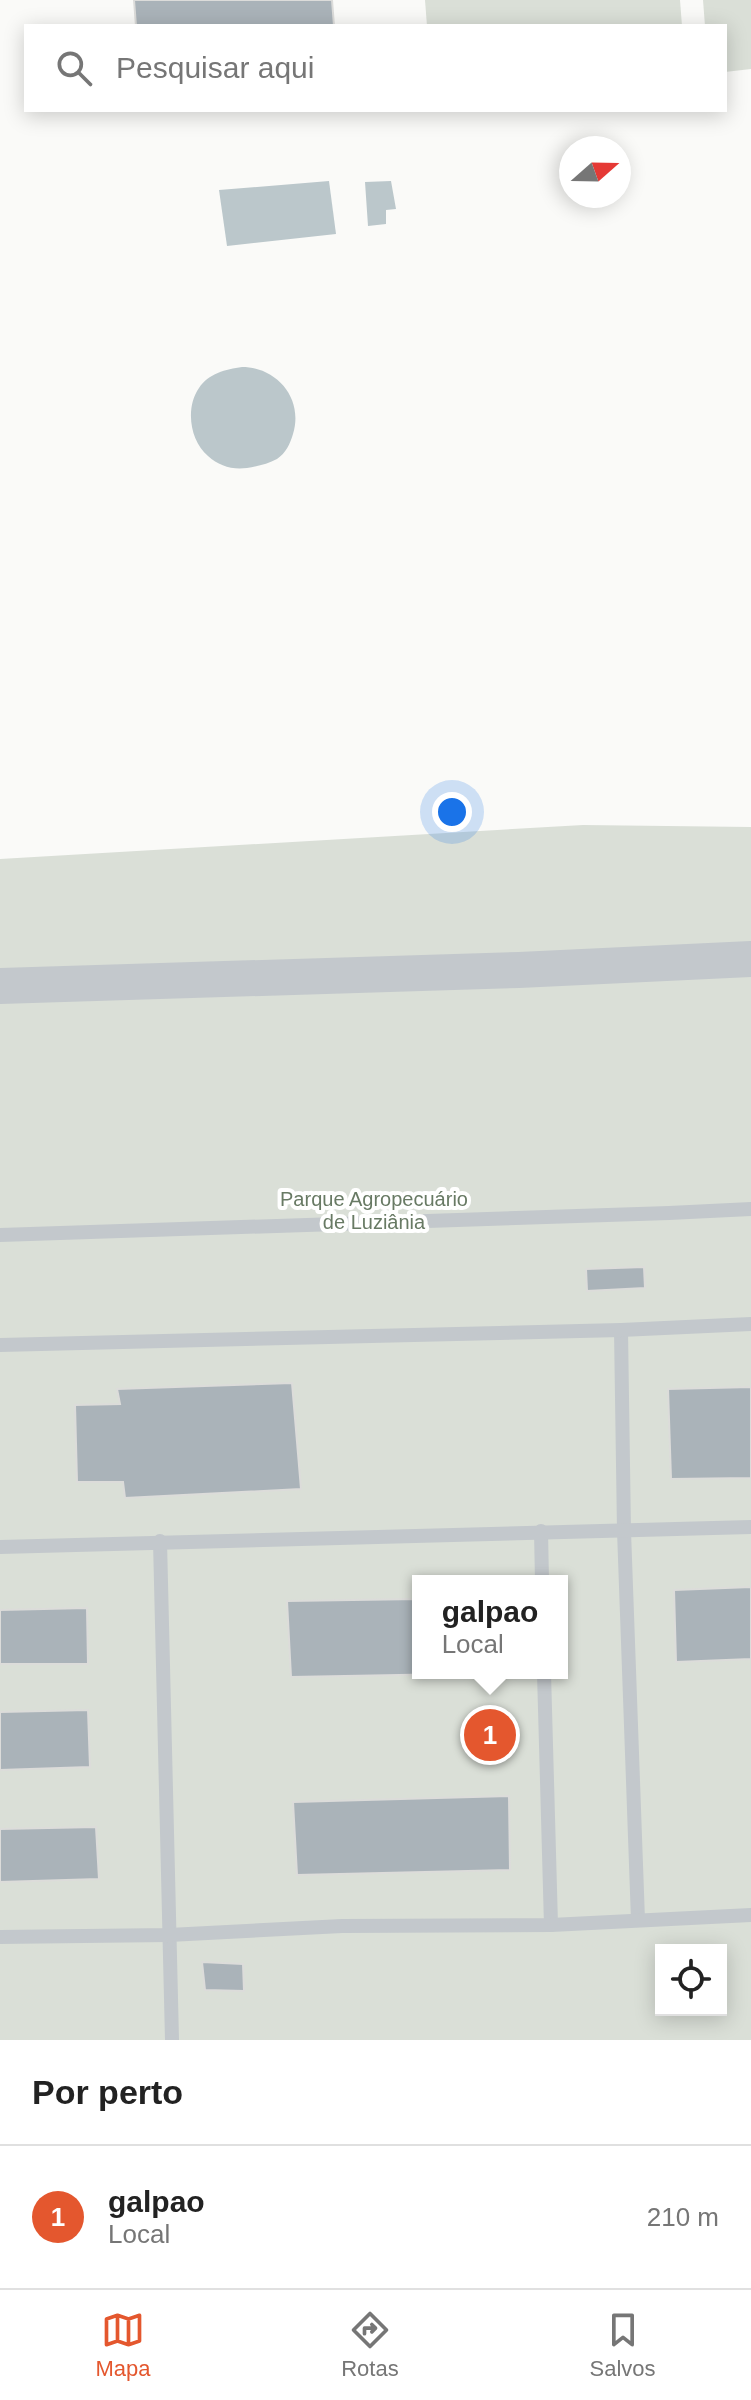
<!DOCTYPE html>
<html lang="pt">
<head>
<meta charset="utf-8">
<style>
	:root { --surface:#fff; --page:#f6f6f6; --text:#222; --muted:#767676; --line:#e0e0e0; --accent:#e4572e }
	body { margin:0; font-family:Helvetica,sans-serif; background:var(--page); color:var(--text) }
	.controls { position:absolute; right:24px; bottom:24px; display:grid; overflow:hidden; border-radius:0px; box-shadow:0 4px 20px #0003 }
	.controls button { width:72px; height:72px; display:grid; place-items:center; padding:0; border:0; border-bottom:2px solid var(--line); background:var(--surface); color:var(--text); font:40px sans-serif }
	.compass { position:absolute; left:559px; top:136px; width:72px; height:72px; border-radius:50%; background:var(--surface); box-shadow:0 4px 20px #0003; rotate:70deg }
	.you { position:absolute; left:452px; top:812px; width:28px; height:28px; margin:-20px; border:6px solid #fff; border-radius:50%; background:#1a73e8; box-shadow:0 0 0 12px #1a73e833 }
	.badge { display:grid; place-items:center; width:52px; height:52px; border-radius:50%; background:var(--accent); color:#fff; font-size:26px; font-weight:700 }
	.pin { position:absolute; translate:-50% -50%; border:4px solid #fff; box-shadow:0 2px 8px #0006 }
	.popup { position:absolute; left:412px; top:1575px; width:156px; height:104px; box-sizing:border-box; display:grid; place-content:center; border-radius:0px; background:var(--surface); filter:drop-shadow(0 2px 6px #0005); font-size:26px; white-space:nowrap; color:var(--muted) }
	.popup b { font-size:30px; color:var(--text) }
	.popup::after { content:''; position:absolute; left:50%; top:100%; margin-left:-16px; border:16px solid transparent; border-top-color:var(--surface) }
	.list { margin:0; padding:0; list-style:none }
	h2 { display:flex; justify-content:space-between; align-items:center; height:104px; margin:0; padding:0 32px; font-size:34px }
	h2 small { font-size:26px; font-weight:400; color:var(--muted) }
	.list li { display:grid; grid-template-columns:52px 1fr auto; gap:24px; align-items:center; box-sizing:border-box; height:144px; padding:0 32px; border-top:2px solid var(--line) }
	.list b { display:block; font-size:30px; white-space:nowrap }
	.list p { margin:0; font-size:26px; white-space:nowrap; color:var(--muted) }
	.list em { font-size:26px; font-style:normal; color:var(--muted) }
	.icon { flex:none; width:44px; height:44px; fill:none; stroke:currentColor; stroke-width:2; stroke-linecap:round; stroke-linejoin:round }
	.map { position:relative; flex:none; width:751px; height:2040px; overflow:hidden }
	.search { position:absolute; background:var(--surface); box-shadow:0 4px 20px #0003; left:24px; right:24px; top:24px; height:88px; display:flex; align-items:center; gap:20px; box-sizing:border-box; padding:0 28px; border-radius:0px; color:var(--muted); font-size:30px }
	.sheet { height:248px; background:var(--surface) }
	nav { display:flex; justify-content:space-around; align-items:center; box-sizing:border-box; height:112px; border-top:2px solid var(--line); background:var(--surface); font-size:22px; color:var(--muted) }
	nav a { display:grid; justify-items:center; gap:4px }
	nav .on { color:var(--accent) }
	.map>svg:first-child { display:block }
	.green { fill:#dadfd7; fill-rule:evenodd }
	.water { fill:#bbc7cb }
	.building { fill:#aab3b9; stroke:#dcdcda; stroke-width:2 }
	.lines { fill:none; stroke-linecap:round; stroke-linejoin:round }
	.service { stroke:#c3c8cc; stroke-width:14 }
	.tertiary { stroke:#c3c8cc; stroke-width:36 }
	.labels { text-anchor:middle; stroke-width:8; stroke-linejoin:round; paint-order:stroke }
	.park-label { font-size:20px; fill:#687a64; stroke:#fff }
</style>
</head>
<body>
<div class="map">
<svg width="751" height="2040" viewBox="0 0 751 2040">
	<rect width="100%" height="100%" fill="#fafaf8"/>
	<g class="green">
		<polygon points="425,0 680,0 682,26 427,26"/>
		<polygon points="703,0 751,0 751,69 725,72 725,26 705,26"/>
		<path d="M 583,825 L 751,827 L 751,2040 L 0,2040 L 0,859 ZM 418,1581 L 562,1581 L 562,1673 L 418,1673 ZM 661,1950 L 721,1950 L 721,2010 L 661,2010 Z"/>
	</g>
	<g class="water">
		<polygon points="329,181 336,234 227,246 219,190"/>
		<polygon points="391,181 396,209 386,210 386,224 368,226 365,182"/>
		<path d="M 242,367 C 276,367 304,398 293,434 C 290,444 286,453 277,459 C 268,464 258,466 247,468 C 232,470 219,466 208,456 C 190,441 185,408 199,388 C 208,374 226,369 242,367 Z"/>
	</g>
	<g class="building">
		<polygon points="134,0 332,0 334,26 136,26"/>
		<polygon points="644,1267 645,1288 587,1291 586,1269"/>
		<polygon points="292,1383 301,1489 125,1498 123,1482 77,1482 75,1405 120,1404 117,1389"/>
		<polygon points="751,1387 751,1478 671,1479 668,1389"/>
		<polygon points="751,1587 751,1659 676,1662 674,1590"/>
		<polygon points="418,1599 418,1673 507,1673 291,1677 287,1601"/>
		<polygon points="87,1608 88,1664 0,1664 0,1610"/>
		<polygon points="88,1710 90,1767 0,1770 0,1712"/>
		<polygon points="504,1716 507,1751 474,1753 472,1720"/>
		<polygon points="509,1796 510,1870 297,1875 293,1802"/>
		<polygon points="96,1827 99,1879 0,1882 0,1829"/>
		<polygon points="202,1962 243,1964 244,1991 205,1990"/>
	</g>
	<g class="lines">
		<g class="service">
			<polyline points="0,1235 669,1213 751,1209"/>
			<polyline points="621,1330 624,1531 638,1920"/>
			<polyline points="0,1345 621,1330 751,1324"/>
			<polyline points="541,1531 542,1581"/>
			<polyline points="160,1541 172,2040"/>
			<polyline points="0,1547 751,1527"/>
			<polyline points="544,1673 551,1925"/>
			<polyline points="0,1937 169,1935 342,1926 551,1925 751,1915"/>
		</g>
		<polyline class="tertiary" points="0,986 519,970 751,959"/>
	</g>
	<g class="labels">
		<g class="park-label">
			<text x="374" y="1206">Parque Agropecuário<tspan x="374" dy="23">de Luziânia</tspan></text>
		</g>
	</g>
</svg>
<div class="controls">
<button><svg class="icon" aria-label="locate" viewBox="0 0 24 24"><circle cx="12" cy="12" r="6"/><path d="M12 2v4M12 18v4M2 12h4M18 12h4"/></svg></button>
</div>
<svg class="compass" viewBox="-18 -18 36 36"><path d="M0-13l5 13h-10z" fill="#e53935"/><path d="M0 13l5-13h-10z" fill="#767676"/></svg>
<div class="you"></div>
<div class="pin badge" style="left:490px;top:1735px">1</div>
<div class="popup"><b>galpao</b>Local</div>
<div class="search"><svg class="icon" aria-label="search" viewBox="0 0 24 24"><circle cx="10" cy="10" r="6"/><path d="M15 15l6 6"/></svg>Pesquisar aqui</div>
</div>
<section class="sheet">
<h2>Por perto<small></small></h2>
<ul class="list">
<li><span class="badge">1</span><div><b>galpao</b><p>Local</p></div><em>210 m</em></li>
</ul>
</section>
<nav>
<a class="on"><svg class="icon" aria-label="map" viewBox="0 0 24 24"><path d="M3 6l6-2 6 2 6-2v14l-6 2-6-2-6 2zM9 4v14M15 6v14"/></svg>Mapa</a>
<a><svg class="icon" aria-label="directions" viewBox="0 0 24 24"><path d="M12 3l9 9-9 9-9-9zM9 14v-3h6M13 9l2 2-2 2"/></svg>Rotas</a>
<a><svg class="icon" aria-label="saved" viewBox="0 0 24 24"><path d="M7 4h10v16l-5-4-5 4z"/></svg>Salvos</a>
</nav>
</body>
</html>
